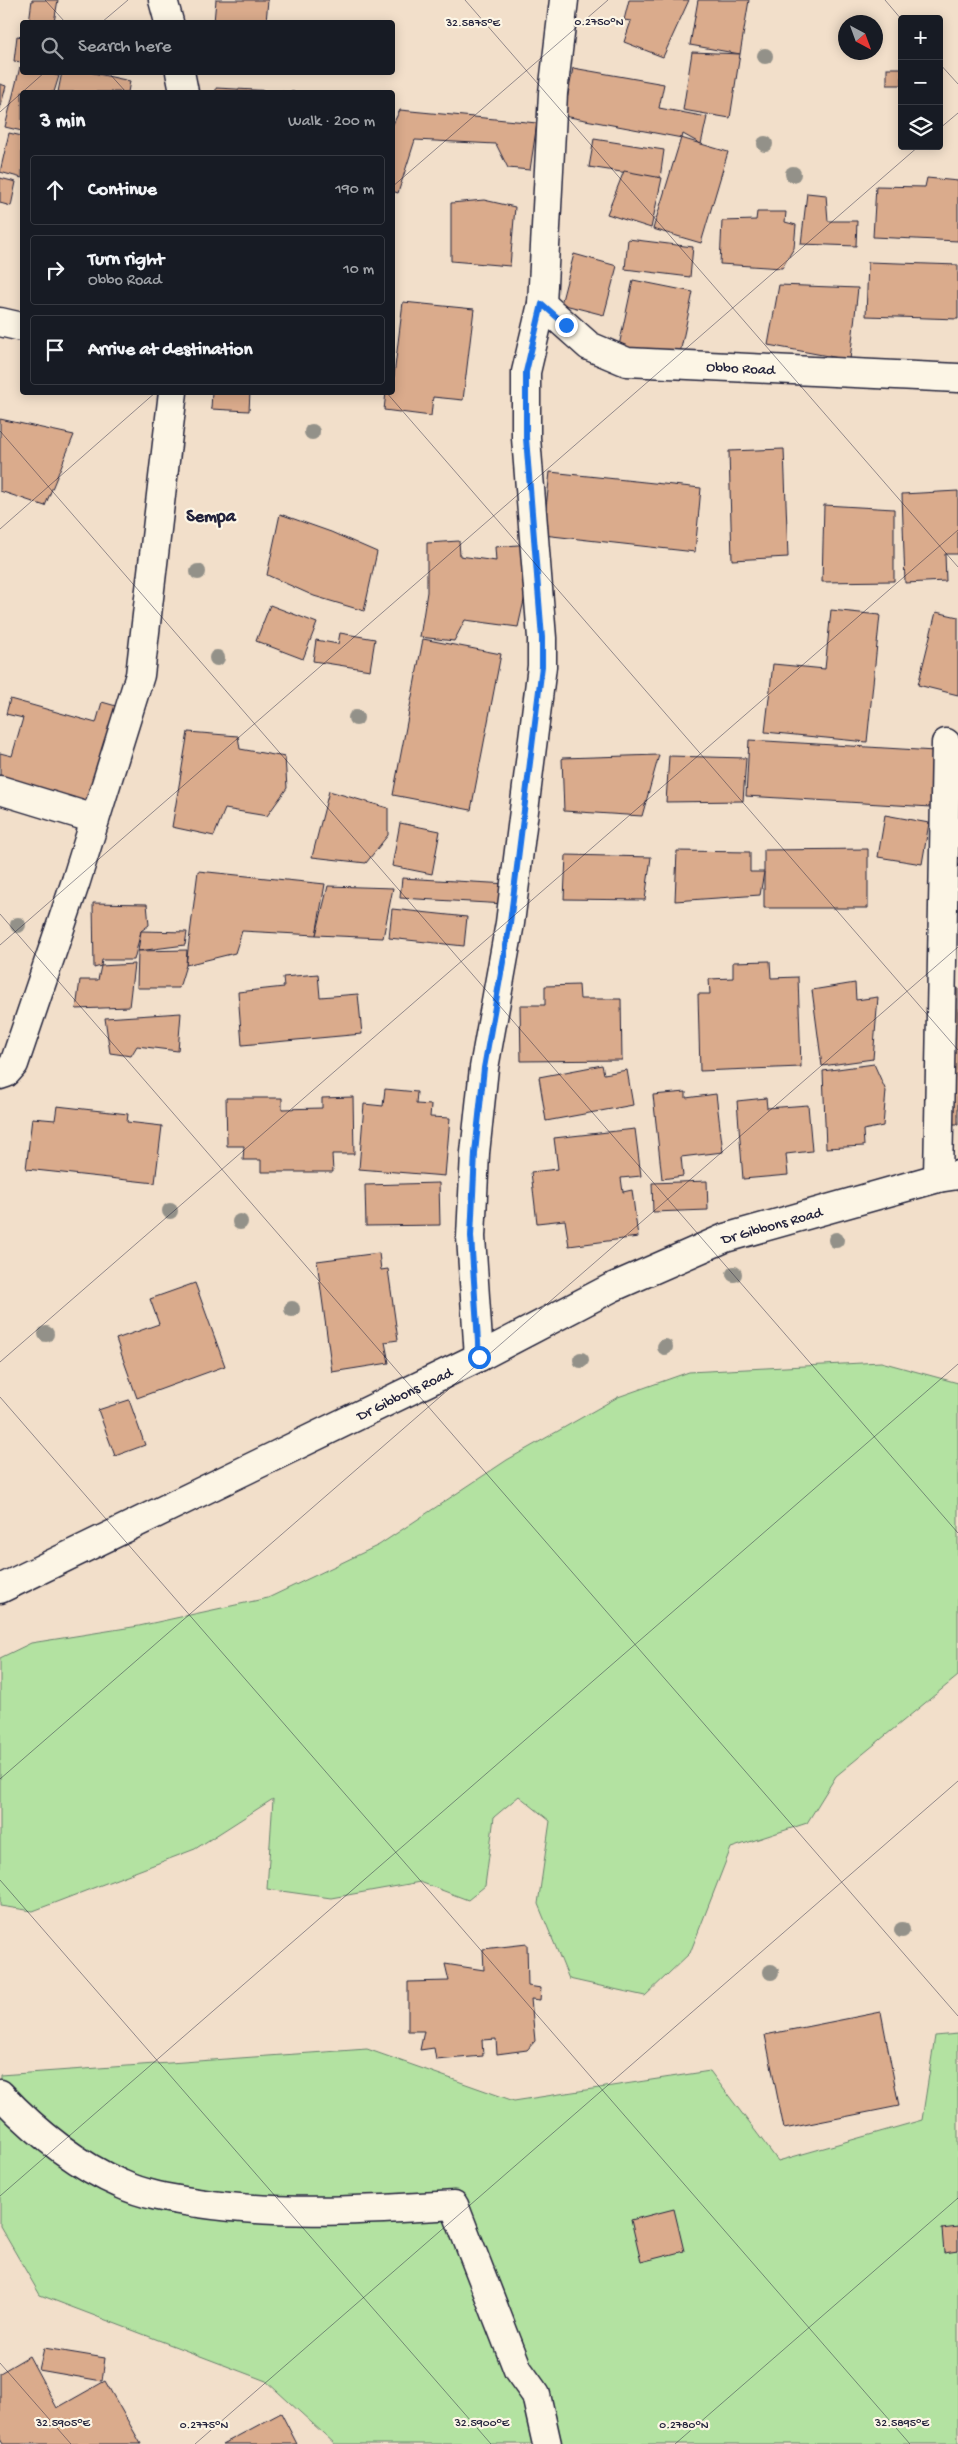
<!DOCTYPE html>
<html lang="en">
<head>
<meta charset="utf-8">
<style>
	:root { --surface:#171b24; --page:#20242c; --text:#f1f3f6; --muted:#9ea1a6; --line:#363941 }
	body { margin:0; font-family:"Gochi Hand",sans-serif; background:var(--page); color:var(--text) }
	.controls { position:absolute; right:15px; top:15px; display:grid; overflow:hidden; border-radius:5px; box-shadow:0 2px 12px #0003 }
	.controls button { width:45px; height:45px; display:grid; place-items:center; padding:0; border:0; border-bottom:1px solid var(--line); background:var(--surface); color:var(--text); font:25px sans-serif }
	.compass { position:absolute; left:838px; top:15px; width:45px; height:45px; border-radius:50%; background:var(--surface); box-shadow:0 2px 12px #0003; rotate:139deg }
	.stop { position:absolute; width:15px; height:15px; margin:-11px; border:4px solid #1a73e8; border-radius:50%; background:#fff }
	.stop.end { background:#1a73e8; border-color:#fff; box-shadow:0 1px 5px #0008 }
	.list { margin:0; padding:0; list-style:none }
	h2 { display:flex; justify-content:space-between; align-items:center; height:65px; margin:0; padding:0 20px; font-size:21px }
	h2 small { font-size:16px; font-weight:400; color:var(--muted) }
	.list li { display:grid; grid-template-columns:32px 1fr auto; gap:15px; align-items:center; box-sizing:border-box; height:70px; margin:0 10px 10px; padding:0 10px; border:1px solid var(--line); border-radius:5px }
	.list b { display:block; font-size:19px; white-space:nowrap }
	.list p { margin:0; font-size:16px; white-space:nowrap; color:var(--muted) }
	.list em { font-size:16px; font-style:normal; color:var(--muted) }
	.icon { flex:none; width:28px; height:28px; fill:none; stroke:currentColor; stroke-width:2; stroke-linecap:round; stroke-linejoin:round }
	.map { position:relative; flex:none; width:958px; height:2444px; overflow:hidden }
	.search { position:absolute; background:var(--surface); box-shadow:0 2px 12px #0003; left:20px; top:20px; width:375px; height:55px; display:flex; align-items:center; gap:12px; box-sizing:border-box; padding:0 18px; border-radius:5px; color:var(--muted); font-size:19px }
	.panel { position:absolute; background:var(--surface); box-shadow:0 2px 12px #0003; left:20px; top:90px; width:375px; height:305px; border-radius:5px }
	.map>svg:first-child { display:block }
	.green { fill:#b3e2a1; stroke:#6a826e }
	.building { fill:#daab8c; stroke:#22223b }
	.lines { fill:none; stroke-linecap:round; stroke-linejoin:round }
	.minor-casing { stroke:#22223b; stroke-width:31 }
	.minor { stroke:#fcf5e5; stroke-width:28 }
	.tree { fill:#939189 }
	.route { stroke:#1a73e8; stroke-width:6 }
	.ticks { fill:none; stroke:#22223b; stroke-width:1; stroke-opacity:0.45 }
	.labels { text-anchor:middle; stroke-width:4.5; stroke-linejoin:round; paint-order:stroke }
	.street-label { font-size:15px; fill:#22223b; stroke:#fcf5e5 }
	.quarter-label { font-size:18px; font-weight:bold; fill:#22223b; stroke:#fcf5e5 }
	.ticks-label { font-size:12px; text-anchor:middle; fill:#22223b; stroke:#fcf5e5; stroke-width:4.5; stroke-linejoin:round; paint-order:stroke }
</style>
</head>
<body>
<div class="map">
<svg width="958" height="2444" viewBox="0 0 958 2444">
	<rect width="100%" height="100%" fill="#f2dfca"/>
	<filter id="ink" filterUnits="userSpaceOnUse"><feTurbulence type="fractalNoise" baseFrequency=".02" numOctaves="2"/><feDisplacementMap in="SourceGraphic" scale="10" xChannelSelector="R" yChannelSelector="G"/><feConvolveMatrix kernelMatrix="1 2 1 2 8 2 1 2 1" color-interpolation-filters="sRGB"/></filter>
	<g filter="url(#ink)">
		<g class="green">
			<polygon points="881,1362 958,1383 958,1676 836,1776 807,1823 731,1848 690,1953 645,1996 569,1979 538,1904 550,1821 519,1796 494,1817 485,1886 468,1900 420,1882 331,1898 267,1889 273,1799 195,1849 33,1911 0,1906 0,1658 31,1643 139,1626 268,1598 379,1545 507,1460 618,1397 689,1372"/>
			<polygon points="958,2034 958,2444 335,2444 266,2381 40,2295 0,2226 0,2075 367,2049 514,2101 710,2071 778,2161 922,2120 935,2036"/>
		</g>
		<g class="building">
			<polygon points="32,0 58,0 54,22 29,22"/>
			<polygon points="216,0 268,0 266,22 214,22"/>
			<polygon points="629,0 689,0 663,57 624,42 631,21 624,20"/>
			<polygon points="698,0 749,0 740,54 690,45"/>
			<polygon points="17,36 22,37 22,62 14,61"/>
			<polygon points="692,52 740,54 730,118 683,110"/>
			<polygon points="20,67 22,68 22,72 43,72 59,76 54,92 22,92 22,131 5,127"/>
			<polygon points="573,68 664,84 659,108 707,117 701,144 683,134 682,138 564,116"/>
			<rect x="887" y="68" width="15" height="17"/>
			<polygon points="62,72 89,72 130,81 128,92 58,92"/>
			<polygon points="0,84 6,86 0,109"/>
			<polygon points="216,88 294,92 216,92"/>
			<polygon points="400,110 537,123 530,170 508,168 496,144 415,140 398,193 392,191 392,126"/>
			<polygon points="9,133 22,136 22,178 0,172"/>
			<polygon points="681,138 728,152 701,243 653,229"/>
			<polygon points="594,139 664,150 660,178 589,167"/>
			<polygon points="624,171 662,178 651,228 607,214"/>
			<polygon points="0,178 16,182 11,206 0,203"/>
			<polygon points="927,178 958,181 958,241 873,237 876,186 925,187"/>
			<polygon points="807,193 826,195 828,221 857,221 856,246 801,244"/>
			<polygon points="484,200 515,207 510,266 451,261 451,203"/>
			<polygon points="757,212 786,212 785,222 796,225 794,248 782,268 720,264 722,221 756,220"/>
			<polygon points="628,239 693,247 690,277 625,269"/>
			<polygon points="574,254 617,266 604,315 561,304"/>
			<polygon points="868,262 958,265 958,319 866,316"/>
			<polygon points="633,280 693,292 679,358 619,346"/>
			<polygon points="779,285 858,288 850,360 768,345"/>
			<polygon points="403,302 474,309 463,400 433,397 431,416 384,410 386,392 392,392"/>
			<polygon points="212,392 250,392 249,411 211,409"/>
			<polygon points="0,419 74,435 45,506 0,491"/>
			<polygon points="784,449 788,557 732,560 729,451"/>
			<polygon points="550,472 701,488 695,552 543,535"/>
			<polygon points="958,491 958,554 945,554 946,581 905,583 902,494"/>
			<polygon points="824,505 894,509 894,581 822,582"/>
			<polygon points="280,514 331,532 377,552 364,611 314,596 267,575"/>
			<polygon points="459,541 460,556 496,561 495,547 529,544 527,587 518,627 465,620 454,641 420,637 427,592 427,543"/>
			<polygon points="270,605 317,623 303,659 256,641"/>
			<polygon points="831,610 880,615 867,742 765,732 773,664 825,669"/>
			<polygon points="936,612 958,617 958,695 918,685"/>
			<polygon points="340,633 375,639 370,670 313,661 316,640 338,644"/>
			<polygon points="423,639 501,654 471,810 393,795"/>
			<polygon points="10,699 96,723 102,702 123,708 95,806 0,780 0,753 12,756 23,718 6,714"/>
			<polygon points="188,732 238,736 240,749 285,757 287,788 267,816 225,809 214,836 172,827"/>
			<polygon points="749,740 935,751 931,807 746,796"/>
			<polygon points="659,755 642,816 564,811 562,758"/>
			<polygon points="669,756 746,758 743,801 666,802"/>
			<polygon points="329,791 388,808 388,835 366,863 312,857"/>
			<polygon points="885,815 929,823 922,864 878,857"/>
			<polygon points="400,823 440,831 432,874 392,866"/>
			<polygon points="868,849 868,908 764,908 764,850"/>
			<polygon points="677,851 750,852 750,872 764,872 760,895 675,901"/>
			<polygon points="566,855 651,857 645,900 564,899"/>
			<polygon points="198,871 325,884 316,935 242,931 235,953 186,965"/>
			<polygon points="402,878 508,884 506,904 400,898"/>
			<polygon points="328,886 393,888 383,938 316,935"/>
			<polygon points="93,903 147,904 149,925 141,931 134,960 102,960 101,966 94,968"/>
			<polygon points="392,909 467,917 464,946 389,938"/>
			<polygon points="141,931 187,932 185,945 138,951"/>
			<polygon points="187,950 186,965 179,988 137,988 138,951"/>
			<polygon points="770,961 771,978 798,977 801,1067 700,1071 698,994 710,994 709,979 733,978 733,962"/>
			<polygon points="134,964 129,1007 76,1009 80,980 98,980 101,966"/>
			<polygon points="318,974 320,997 358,994 362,1034 242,1045 238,992 284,987 283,977"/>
			<polygon points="855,983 856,1000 878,997 873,1059 822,1066 812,990"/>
			<polygon points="579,985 580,999 621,999 622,1060 521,1061 520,1005 545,1005 545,986"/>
			<polygon points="956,988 958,988 958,1124 947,1124"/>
			<polygon points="181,1013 178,1051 137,1046 131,1056 110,1053 105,1018"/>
			<polygon points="874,1064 886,1091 883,1126 863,1130 864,1146 826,1148 823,1071"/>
			<polygon points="602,1065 604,1074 627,1070 633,1105 546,1121 539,1077"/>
			<polygon points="385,1089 417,1092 416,1104 431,1105 430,1117 450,1118 445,1176 359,1169 364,1104 383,1106"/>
			<polygon points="686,1092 686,1098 716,1094 723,1152 681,1157 683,1176 662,1179 653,1095"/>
			<polygon points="353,1097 354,1154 332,1154 333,1172 261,1172 261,1160 243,1160 244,1146 227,1146 226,1098 282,1098 282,1109 322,1108 322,1098"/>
			<polygon points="766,1098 767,1108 808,1105 812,1151 786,1154 788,1175 743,1179 737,1101"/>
			<polygon points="57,1106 128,1114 127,1122 162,1126 155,1183 26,1169 32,1118 55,1120"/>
			<polygon points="635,1129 641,1176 621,1178 623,1192 632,1190 638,1237 569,1246 565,1220 537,1223 531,1172 558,1169 554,1138"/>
			<polygon points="707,1181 708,1210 653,1212 652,1183"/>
			<polygon points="439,1183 440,1225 366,1226 365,1185"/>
			<polygon points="379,1253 381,1270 388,1269 398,1340 385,1342 389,1363 332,1372 317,1261"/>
			<polygon points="195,1283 225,1366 137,1398 116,1339 159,1324 150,1299"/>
			<polygon points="129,1400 145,1445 115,1456 98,1410"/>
			<polygon points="527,1944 528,1986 541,1988 540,2000 531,1999 535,2041 527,2050 497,2054 496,2039 482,2040 483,2056 436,2060 434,2048 420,2050 424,2031 408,2031 408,1982 449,1981 445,1964 484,1970 483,1949"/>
			<polygon points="881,2012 899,2106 784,2129 765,2035"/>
			<polygon points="674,2209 684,2251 641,2262 631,2220"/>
			<polygon points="958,2227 958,2251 944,2253 942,2229"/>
			<polygon points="44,2348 105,2358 102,2381 39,2370"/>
			<polygon points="29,2356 57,2408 105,2381 141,2444 3,2444 0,2439 0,2373"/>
			<polygon points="281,2413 297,2444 223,2444"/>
		</g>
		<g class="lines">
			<g class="minor-casing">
				<g id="minor">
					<polyline points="163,0 169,22"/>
					<polyline points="180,72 184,92"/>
					<path id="s1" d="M 542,304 L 589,346 L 627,362 L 958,378"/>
					<polyline points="0,322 22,327"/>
					<polyline points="0,790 95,819"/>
					<polyline points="0,1075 6,1073 14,1064 76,881 140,675 173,392"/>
					<polyline points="938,1178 946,743"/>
					<polyline points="479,1357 471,1237 475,1153 484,1068 510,923 542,666 542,638 526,438 526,372 542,304 553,93 564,0"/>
					<path id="s2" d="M 0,1589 L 479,1357 L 611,1288 L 725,1238 L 938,1178 L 958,1175"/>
					<path d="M 0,2094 C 34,2130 75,2164 121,2184 C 144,2195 172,2199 198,2203 C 284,2216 367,2210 454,2205 L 518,2370 L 536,2395 L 547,2444"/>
				</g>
			</g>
			<use href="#minor" class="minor"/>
		</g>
		<g class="tree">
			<circle cx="765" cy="56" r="8"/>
			<circle cx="765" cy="144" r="8"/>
			<circle cx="793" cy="174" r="8"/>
			<circle cx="312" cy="432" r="8"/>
			<circle cx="198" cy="572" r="8"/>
			<circle cx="217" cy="658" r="8"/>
			<circle cx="356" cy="718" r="8"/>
			<circle cx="18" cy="925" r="8"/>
			<circle cx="170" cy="1211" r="8"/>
			<circle cx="240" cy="1222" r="8"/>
			<circle cx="836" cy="1240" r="8"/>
			<circle cx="734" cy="1274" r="8"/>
			<circle cx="292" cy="1309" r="8"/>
			<circle cx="46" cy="1334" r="8"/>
			<circle cx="665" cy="1347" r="8"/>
			<circle cx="581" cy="1360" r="8"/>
			<circle cx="902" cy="1930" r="8"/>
			<circle cx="771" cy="1972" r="8"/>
		</g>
	</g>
	<g class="lines" filter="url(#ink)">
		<polyline class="route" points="479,1357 471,1236 475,1153 484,1068 510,923 542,666 542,638 526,438 526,372 542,304 566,325"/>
	</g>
	<path class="ticks" d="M 45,0 L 65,22M 465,0 L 958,567M 885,0 L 902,20M 102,22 L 128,0M 939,63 L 958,84M 108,72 L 126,92M 0,112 L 45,72M 939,129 L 958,113M 392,187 L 608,0M 386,392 L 958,1050M 0,431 L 958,1533M 0,529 L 156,392M 0,914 L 958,2016M 0,945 L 919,146M 0,1362 L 958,530M 0,1397 L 910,2444M 0,1779 L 958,947M 0,1880 L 491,2444M 0,2196 L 958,1364M 0,2363 L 71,2444M 195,2444 L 958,1781M 675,2444 L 958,2198"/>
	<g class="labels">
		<g class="street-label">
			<text dy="5" stroke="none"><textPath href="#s1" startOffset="218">Obbo Road</textPath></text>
			<text dy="5" stroke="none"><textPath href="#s2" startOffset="854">Dr Gibbons Road</textPath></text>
			<text dy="5" stroke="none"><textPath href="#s2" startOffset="449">Dr Gibbons Road</textPath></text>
		</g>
		<g class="quarter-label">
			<text x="211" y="521">Sempa</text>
		</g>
	</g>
	<g class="ticks-label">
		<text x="599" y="25">0.2750°N</text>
		<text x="473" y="26">32.5875°E</text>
		<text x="63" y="2426">32.5905°E</text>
		<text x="482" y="2426">32.5900°E</text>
		<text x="902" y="2426">32.5895°E</text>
		<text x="204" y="2428">0.2775°N</text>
		<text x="684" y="2428">0.2780°N</text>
	</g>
</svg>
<div class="controls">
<button>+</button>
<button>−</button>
<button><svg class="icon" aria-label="layers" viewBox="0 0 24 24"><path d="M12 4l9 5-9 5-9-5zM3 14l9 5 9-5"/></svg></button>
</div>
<svg class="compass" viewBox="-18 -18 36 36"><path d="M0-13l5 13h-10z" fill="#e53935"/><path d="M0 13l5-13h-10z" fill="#9ea1a6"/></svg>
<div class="stop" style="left:479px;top:1357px"></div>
<div class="stop end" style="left:566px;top:325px"></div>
<div class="search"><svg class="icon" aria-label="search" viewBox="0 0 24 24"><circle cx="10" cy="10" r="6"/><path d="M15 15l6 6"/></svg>Search here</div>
<section class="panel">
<h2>3 min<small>Walk · 200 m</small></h2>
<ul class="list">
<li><svg class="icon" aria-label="ahead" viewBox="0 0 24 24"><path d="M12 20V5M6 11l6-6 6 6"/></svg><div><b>Continue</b></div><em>190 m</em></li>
<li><svg class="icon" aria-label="right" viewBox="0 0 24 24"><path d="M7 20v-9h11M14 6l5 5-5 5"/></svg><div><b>Turn right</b><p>Obbo Road</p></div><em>10 m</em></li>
<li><svg class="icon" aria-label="arrive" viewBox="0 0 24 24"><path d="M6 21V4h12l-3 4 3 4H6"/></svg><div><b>Arrive at destination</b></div></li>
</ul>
</section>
</div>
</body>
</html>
